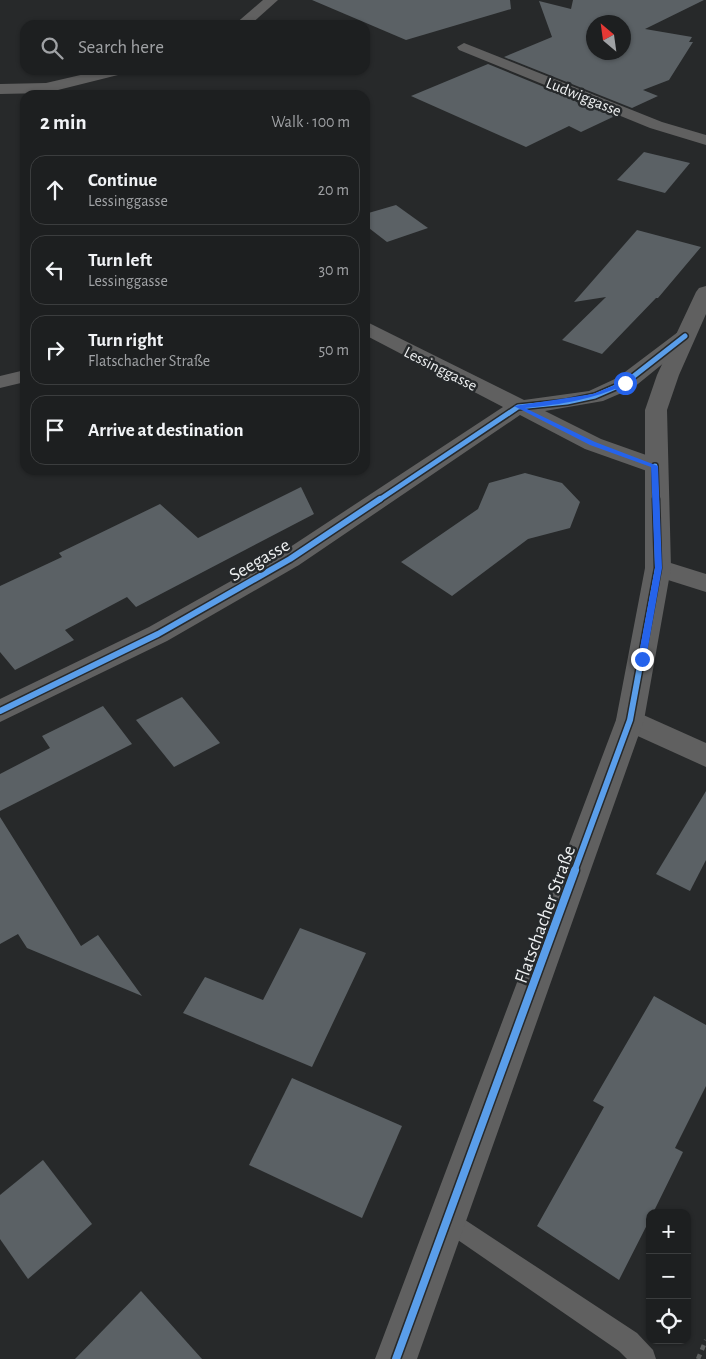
<!DOCTYPE html>
<html lang="en">
<head>
<meta charset="utf-8">
<style>
	:root { --surface:#1d1f20; --page:#252729; --text:#f1f3f6; --muted:#a0a2a5; --line:#3b3d3e }
	body { margin:0; font-family:"Alegreya Sans",sans-serif; background:var(--page); color:var(--text) }
	.controls { position:absolute; right:15px; bottom:15px; display:grid; overflow:hidden; border-radius:10px; box-shadow:0 1px 4px #0004 }
	.controls button { width:45px; height:45px; display:grid; place-items:center; padding:0; border:0; border-bottom:1px solid var(--line); background:var(--surface); color:var(--text); font:25px sans-serif }
	.compass { position:absolute; left:586px; top:15px; width:45px; height:45px; border-radius:50%; background:var(--surface); box-shadow:0 1px 4px #0004; rotate:331deg }
	.stop { position:absolute; width:15px; height:15px; margin:-11px; border:4px solid #2563eb; border-radius:50%; background:#fff }
	.stop.end { background:#2563eb; border-color:#fff; box-shadow:0 1px 5px #0008 }
	.list { margin:0; padding:0; list-style:none }
	h2 { display:flex; justify-content:space-between; align-items:center; height:65px; margin:0; padding:0 20px; font-size:21px }
	h2 small { font-size:16px; font-weight:400; color:var(--muted) }
	.list li { display:grid; grid-template-columns:32px 1fr auto; gap:15px; align-items:center; box-sizing:border-box; height:70px; margin:0 10px 10px; padding:0 10px; border:1px solid var(--line); border-radius:15px }
	.list b { display:block; font-size:19px; white-space:nowrap }
	.list p { margin:0; font-size:16px; white-space:nowrap; color:var(--muted) }
	.list em { font-size:16px; font-style:normal; color:var(--muted) }
	.icon { flex:none; width:28px; height:28px; fill:none; stroke:currentColor; stroke-width:2; stroke-linecap:round; stroke-linejoin:round }
	.map { position:relative; flex:none; width:706px; height:1359px; overflow:hidden }
	.search { position:absolute; background:var(--surface); box-shadow:0 1px 4px #0004; left:20px; top:20px; width:350px; height:55px; display:flex; align-items:center; gap:12px; box-sizing:border-box; padding:0 18px; border-radius:15px; color:var(--muted); font-size:19px }
	.panel { position:absolute; background:var(--surface); box-shadow:0 1px 4px #0004; left:20px; top:90px; width:350px; height:385px; border-radius:15px }
	.map>svg:first-child { display:block }
	.building { fill:#5b6165; fill-rule:evenodd }
	.lines { fill:none; stroke-linecap:round; stroke-linejoin:round }
	.path { stroke:#5d5f5f; stroke-width:4.5; stroke-dasharray:5 5; stroke-linecap:butt }
	.service { fill:#606060; fill-rule:evenodd }
	.minor { fill:#606060; fill-rule:evenodd }
	.tertiary { fill:#606060; fill-rule:evenodd }
	.cycleway-far2-casing { stroke:#26292b; stroke-width:8 }
	.cycleway-far1-casing { stroke:#26292b; stroke-width:9 }
	.cycleway-casing { stroke:#26292b; stroke-width:11 }
	.cycleway-far2 { stroke:#5a9eea; stroke-width:5 }
	.cycleway-far1 { stroke:#5a9eea; stroke-width:6 }
	.cycleway { stroke:#5a9eea; stroke-width:8 }
	.route { fill:#2563eb }
	.labels { text-anchor:middle; stroke-width:5; stroke-linejoin:round; paint-order:stroke }
	.far-street-label { font-size:16px; fill:#eef0f1; stroke:#26292b }
	.street-label { font-size:19px; fill:#eef0f1; stroke:#26292b }
</style>
</head>
<body>
<div class="map">
<svg width="706" height="1359" viewBox="0 0 706 1359">
	<rect width="100%" height="100%" fill="#27292a"/>
	<g class="building">
		<polygon points="312,0 510,0 511,9 406,40"/>
		<path d="M 573,0 L 704,0 L 645,29 L 692,37 L 689,42 L 693,42 L 669,80 L 643,90 L 658,96 L 632,108 L 504,57 L 552,37 L 539,1 L 571,9 ZM 594,22 L 624,22 L 624,52 L 594,52 Z"/>
		<polygon points="488,64 615,116 581,132 569,126 526,147 411,96"/>
		<polygon points="644,152 690,163 665,193 617,180"/>
		<polygon points="396,205 428,228 387,242 365,225 365,214"/>
		<polygon points="637,230 701,247 658,298 656,298 602,354 562,340 606,297 574,302"/>
		<polygon points="525,473 562,483 580,502 570,528 528,539 452,596 401,562 478,509 489,483"/>
		<polygon points="301,487 314,514 136,607 127,597 65,630 74,640 15,670 0,652 0,586 62,557 59,553 160,504 198,538"/>
		<polygon points="182,697 220,743 174,767 136,720"/>
		<polygon points="103,706 132,744 0,811 0,774 50,748 42,736"/>
		<polygon points="706,791 706,860 690,891 656,874"/>
		<polygon points="0,817 81,946 98,935 142,996 27,948 18,934 0,944"/>
		<polygon points="300,928 366,953 312,1067 183,1013 205,977 263,1000"/>
		<polygon points="654,996 706,1025 706,1086 675,1148 683,1152 653,1213 650,1213 650,1219 619,1280 537,1226 604,1107 593,1101"/>
		<polygon points="292,1078 402,1126 362,1218 249,1165"/>
		<polygon points="43,1160 92,1224 28,1279 0,1239 0,1195"/>
		<polygon points="141,1291 202,1359 75,1359"/>
	</g>
	<g class="lines">
		<polyline class="path" points="698,1359 706,1340"/>
		<polygon class="service" points="447,1208 637,1333 653,1350 656,1359 627,1359 619,1351 439,1227 436,1219 439,1211"/>
		<g class="minor">
			<polygon points="263,0 278,0 250,25 234,25"/>
			<polygon points="464,43 662,122 706,135 706,145 650,128 459,50 457,47"/>
			<polygon points="102,70 129,70 126,73 46,93 0,94 0,84 46,83"/>
			<polygon points="365,321 524,400 589,391 617,378 678,332 685,330 692,332 695,336 692,340 633,388 603,401 545,411 601,439 663,461 667,466 663,471 655,473 647,471 585,449 520,415 299,565 167,641 0,722 0,699 149,627 281,553 503,407 365,335"/>
			<polygon points="25,370 25,382 0,388 0,376"/>
			<polygon points="658,559 706,574 706,592 649,574 645,568 649,562"/>
			<polygon points="630,709 706,743 706,767 620,728 616,720 620,712"/>
		</g>
		<polygon class="tertiary" points="706,286 706,314 679,375 667,410 671,568 644,720 417,1359 375,1359 616,720 645,568 645,410 657,375 696,292 699,288"/>
		<g class="cycleway-far2-casing">
			<g id="cycleway-far2">
				<polyline points="655,466 656,500"/>
				<polyline points="379,500 518,407 567,402 595,396 625,383 685,336"/>
			</g>
		</g>
		<g class="cycleway-far1-casing">
			<g id="cycleway-far1">
				<polyline points="0,711 158,634 290,559 380,499"/>
				<polyline points="574,872 630,720 658,568 656,499"/>
			</g>
		</g>
		<g class="cycleway-casing">
			<polyline id="cycleway" points="396,1359 575,870"/>
		</g>
		<use href="#cycleway-far2" class="cycleway-far2"/>
		<use href="#cycleway-far1" class="cycleway-far1"/>
		<use href="#cycleway" class="cycleway"/>
	</g>
	<path class="route" d="M 625,381 L 627,384 C 590,400 565,404 525,408 L 595,442 L 658,466 L 662,568 L 646,659 L 642,662 L 638,659 L 655,568 L 651,467 L 590,445 L 514,406 L 593,394 Z"/>
	<g class="labels">
		<g class="far-street-label">
			<text transform="translate(584 96) rotate(22)" y="6">Ludwiggasse</text>
			<text transform="translate(441 368) rotate(27)" y="6">Lessinggasse</text>
		</g>
		<g class="street-label">
			<text transform="translate(259 559) rotate(-30)" y="7">Seegasse</text>
			<text transform="translate(544 914) rotate(-70)" y="7">Flatschacher Straße</text>
		</g>
	</g>
</svg>
<div class="controls">
<button>+</button>
<button>−</button>
<button><svg class="icon" aria-label="locate" viewBox="0 0 24 24"><circle cx="12" cy="12" r="6"/><path d="M12 2v4M12 18v4M2 12h4M18 12h4"/></svg></button>
</div>
<svg class="compass" viewBox="-18 -18 36 36"><path d="M0-13l5 13h-10z" fill="#e53935"/><path d="M0 13l5-13h-10z" fill="#a0a2a5"/></svg>
<div class="stop" style="left:625px;top:383px"></div>
<div class="stop end" style="left:642px;top:659px"></div>
<div class="search"><svg class="icon" aria-label="search" viewBox="0 0 24 24"><circle cx="10" cy="10" r="6"/><path d="M15 15l6 6"/></svg>Search here</div>
<section class="panel">
<h2>2 min<small>Walk · 100 m</small></h2>
<ul class="list">
<li><svg class="icon" aria-label="ahead" viewBox="0 0 24 24"><path d="M12 20V5M6 11l6-6 6 6"/></svg><div><b>Continue</b><p>Lessinggasse</p></div><em>20 m</em></li>
<li><svg class="icon" aria-label="left" viewBox="0 0 24 24"><path d="M17 20v-9H6M10 6l-5 5 5 5"/></svg><div><b>Turn left</b><p>Lessinggasse</p></div><em>30 m</em></li>
<li><svg class="icon" aria-label="right" viewBox="0 0 24 24"><path d="M7 20v-9h11M14 6l5 5-5 5"/></svg><div><b>Turn right</b><p>Flatschacher Straße</p></div><em>50 m</em></li>
<li><svg class="icon" aria-label="arrive" viewBox="0 0 24 24"><path d="M6 21V4h12l-3 4 3 4H6"/></svg><div><b>Arrive at destination</b></div></li>
</ul>
</section>
</div>
</body>
</html>
